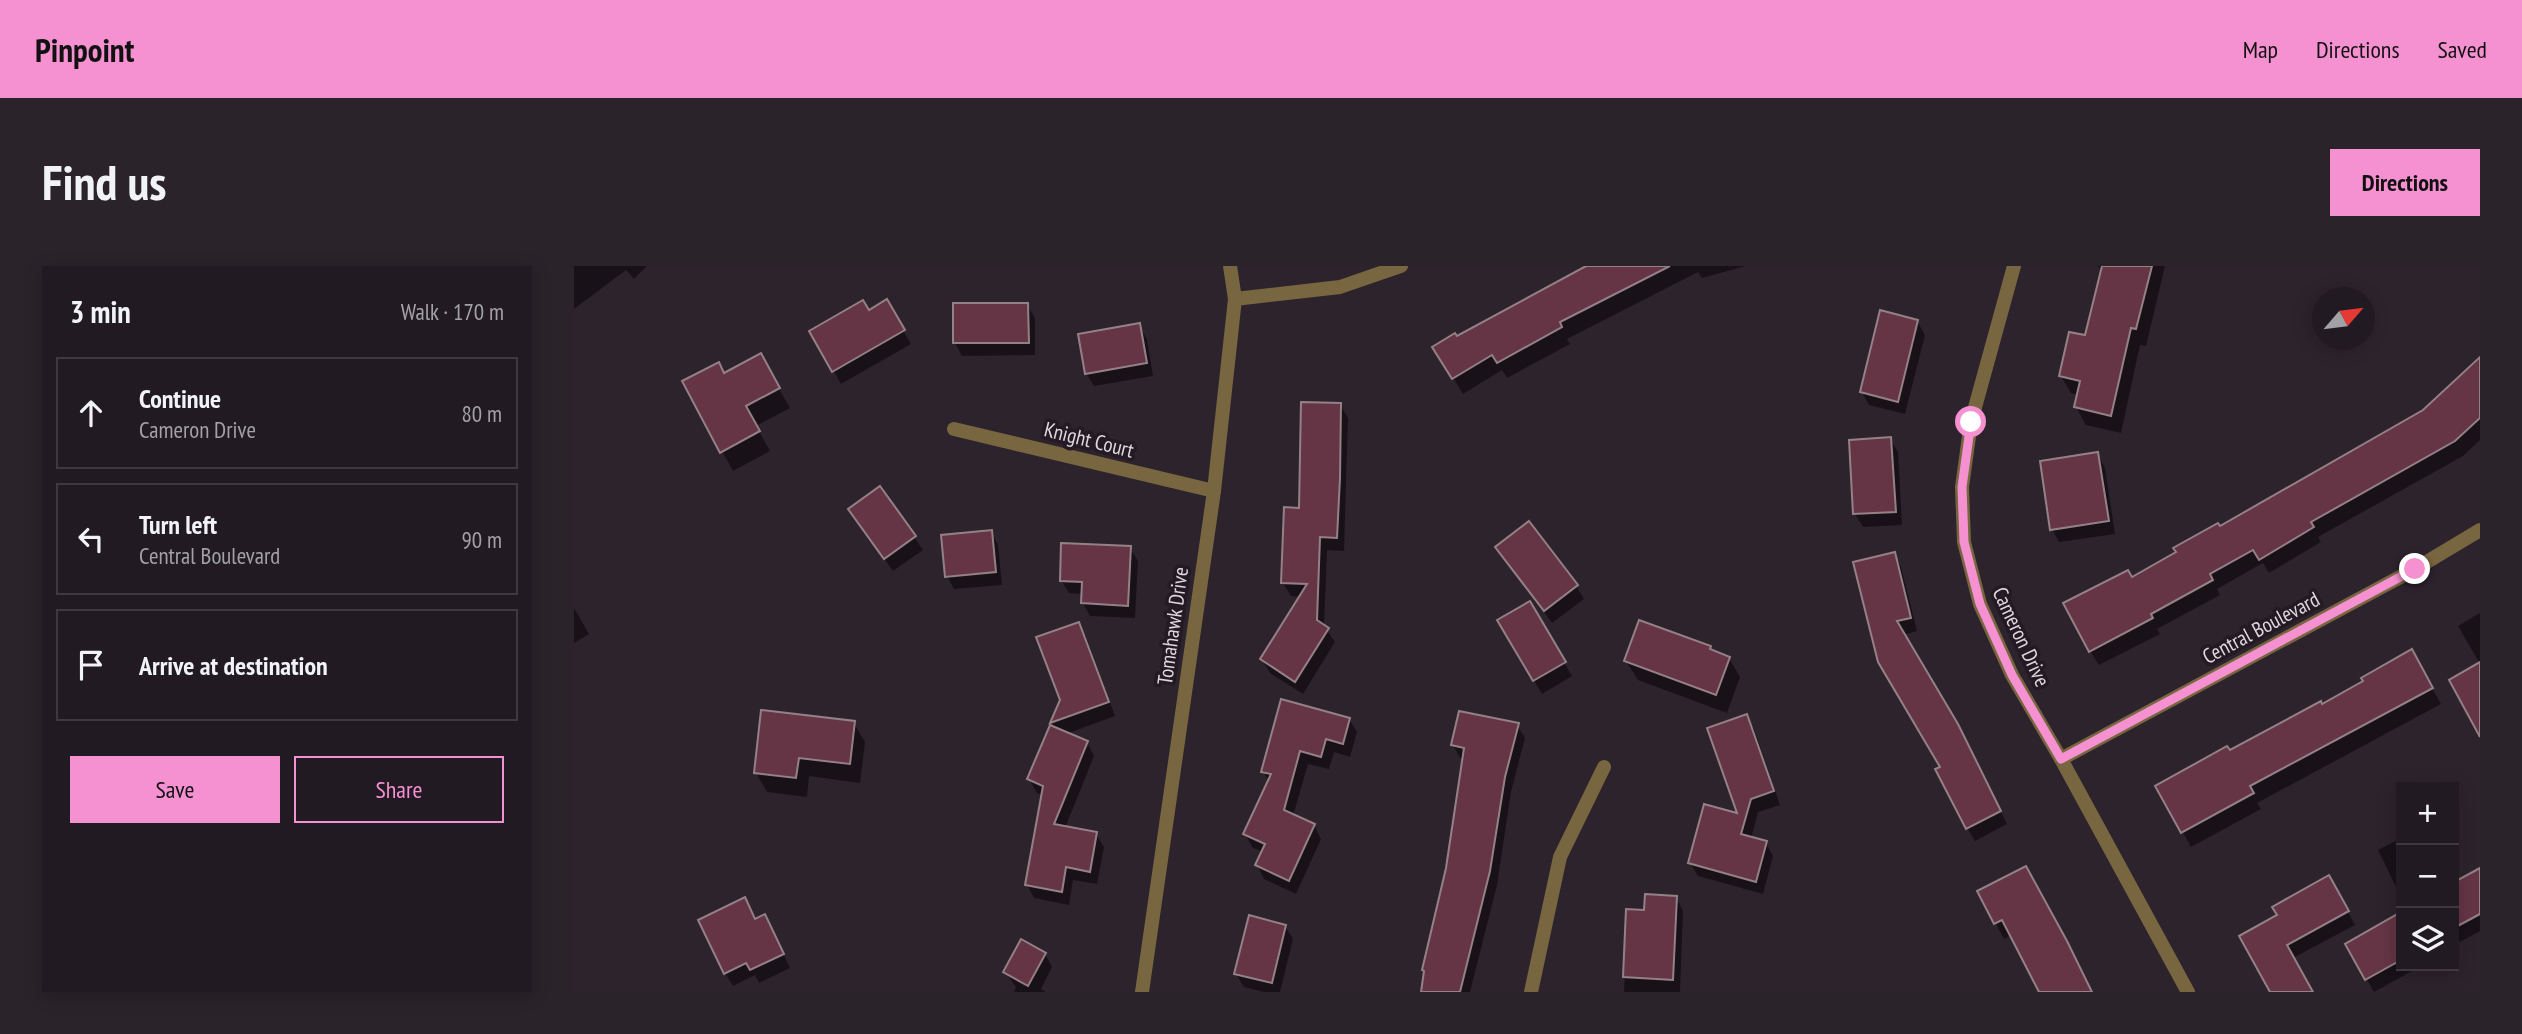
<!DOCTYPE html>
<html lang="en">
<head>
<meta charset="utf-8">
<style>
	:root { --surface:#221a22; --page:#2a232a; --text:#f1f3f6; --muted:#a2a1a5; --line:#3f3840; --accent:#f591d1 }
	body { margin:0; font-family:"PT Sans Narrow",sans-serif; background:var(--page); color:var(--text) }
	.controls { position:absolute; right:21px; bottom:21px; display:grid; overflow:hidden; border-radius:0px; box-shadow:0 4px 18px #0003 }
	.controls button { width:63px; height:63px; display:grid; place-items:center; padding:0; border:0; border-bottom:2px solid var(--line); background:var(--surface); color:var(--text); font:35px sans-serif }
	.compass { position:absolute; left:1738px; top:21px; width:63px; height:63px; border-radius:50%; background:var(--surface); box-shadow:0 4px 18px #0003; rotate:62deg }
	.stop { position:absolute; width:21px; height:21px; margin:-16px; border:5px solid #f591d1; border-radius:50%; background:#fff }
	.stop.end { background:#f591d1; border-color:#fff; box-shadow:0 2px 7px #0008 }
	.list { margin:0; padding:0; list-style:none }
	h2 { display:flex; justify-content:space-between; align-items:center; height:91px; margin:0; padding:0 28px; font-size:30px }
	h2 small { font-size:23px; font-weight:400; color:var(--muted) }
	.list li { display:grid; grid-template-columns:46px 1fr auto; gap:21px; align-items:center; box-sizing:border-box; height:112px; margin:0 14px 14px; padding:0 14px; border:2px solid var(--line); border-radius:0px }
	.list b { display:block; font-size:26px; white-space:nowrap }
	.list p { margin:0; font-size:23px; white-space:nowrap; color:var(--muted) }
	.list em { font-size:23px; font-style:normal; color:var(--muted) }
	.actions { display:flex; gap:14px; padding:21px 28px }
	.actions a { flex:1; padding:16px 0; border:2px solid var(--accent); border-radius:0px; text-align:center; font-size:24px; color:var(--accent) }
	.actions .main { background:var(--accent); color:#111 }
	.icon { flex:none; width:38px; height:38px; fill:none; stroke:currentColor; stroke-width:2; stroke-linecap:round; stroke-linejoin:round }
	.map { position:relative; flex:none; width:1906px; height:726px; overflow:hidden; border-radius:0px }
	header { display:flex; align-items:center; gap:42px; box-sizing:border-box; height:98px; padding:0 35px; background:var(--accent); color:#111 }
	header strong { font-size:33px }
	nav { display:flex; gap:38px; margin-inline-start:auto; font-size:24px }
	.intro { display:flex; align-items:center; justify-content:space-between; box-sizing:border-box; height:168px; padding:0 42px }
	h1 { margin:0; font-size:49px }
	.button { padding:18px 32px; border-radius:0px; background:var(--accent); color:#111; font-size:24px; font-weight:700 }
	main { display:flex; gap:42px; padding:0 42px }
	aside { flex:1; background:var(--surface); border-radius:0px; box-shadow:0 4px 18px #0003 }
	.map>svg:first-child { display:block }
	.shadow { fill:#0007 }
	.building { fill:#653546; stroke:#948186; stroke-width:2 }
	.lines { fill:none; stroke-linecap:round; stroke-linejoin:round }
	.street { stroke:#77663f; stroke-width:14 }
	.route { stroke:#f591d1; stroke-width:9 }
	.labels { text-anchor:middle; stroke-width:7; stroke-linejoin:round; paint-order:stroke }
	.street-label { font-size:21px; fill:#dfd8df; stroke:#231a24 }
</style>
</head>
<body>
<header>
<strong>Pinpoint</strong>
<nav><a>Map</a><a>Directions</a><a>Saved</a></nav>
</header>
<div class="intro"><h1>Find us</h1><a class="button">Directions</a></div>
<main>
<aside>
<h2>3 min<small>Walk · 170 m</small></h2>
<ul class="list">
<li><svg class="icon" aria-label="ahead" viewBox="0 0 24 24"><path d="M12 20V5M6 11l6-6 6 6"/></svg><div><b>Continue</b><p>Cameron Drive</p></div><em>80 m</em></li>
<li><svg class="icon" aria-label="left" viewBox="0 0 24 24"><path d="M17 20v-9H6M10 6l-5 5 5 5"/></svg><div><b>Turn left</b><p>Central Boulevard</p></div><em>90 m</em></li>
<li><svg class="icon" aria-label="arrive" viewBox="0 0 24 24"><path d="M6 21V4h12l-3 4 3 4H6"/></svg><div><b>Arrive at destination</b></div></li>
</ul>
<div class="actions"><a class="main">Save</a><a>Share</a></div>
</aside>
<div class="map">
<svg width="1906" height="726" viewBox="0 0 1906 726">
	<rect width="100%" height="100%" fill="#2d232d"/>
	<g class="shadow">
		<polygon points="0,0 73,0 60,13 52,4 0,43"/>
		<polygon points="1015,0 1172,0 1128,12 1124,6 993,73 996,78 933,112 928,104 889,128 870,97 883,73"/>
		<polygon points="1524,0 1591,0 1572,80 1566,79 1547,167 1512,159 1502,141 1504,129 1497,127 1487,110 1512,72 1528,7"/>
		<polygon points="312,36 337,78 267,118 237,66 294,46"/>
		<polygon points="453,38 461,52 461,89 388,90 381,77"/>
		<polygon points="1343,55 1351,69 1331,148 1295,139 1288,126"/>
		<polygon points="565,59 573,73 579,110 520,120 512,107"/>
		<polygon points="186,90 216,142 182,160 196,185 159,205 110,116 150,109"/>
		<polygon points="1906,94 1906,174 1889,190 1744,271 1747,276 1695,307 1689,297 1643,323 1646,329 1583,363 1586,368 1525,399 1516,385 1557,313 1850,146"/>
		<polygon points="766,138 774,152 770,285 753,284 750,360 761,376 729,428 696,407 688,393 728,331 717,330 709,317 727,244"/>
		<polygon points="1316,173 1324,186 1328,259 1289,261 1281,248 1277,175"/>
		<polygon points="1524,188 1531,202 1541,268 1485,276 1478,263"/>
		<polygon points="306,222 349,284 319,305 284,257"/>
		<polygon points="417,266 424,279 428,319 380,323 373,310"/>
		<polygon points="923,281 1002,320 1010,333 978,357"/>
		<polygon points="556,282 564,295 561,352 516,350 509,337 509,328 495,327 487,314"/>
		<polygon points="1320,288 1327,301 1343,365 1329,369 1391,473 1433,558 1401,575 1393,562 1372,508 1305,395"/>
		<polygon points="955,337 998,410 968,428 925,355"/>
		<polygon points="0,342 15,368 0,377"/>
		<polygon points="1906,347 1906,463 1906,398 1884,360"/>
		<polygon points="504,358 512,371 541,450 492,468 513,476 520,490 491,562 522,568 530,581 523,618 499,614 495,639 460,632 453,619 469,529 463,527 455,513 482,463 478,457 487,434"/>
		<polygon points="1136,382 1138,386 1155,392 1166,411 1153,447 1064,414 1052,395"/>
		<polygon points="1838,386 1867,438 1683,537 1687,543 1617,581 1583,520 1748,440"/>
		<polygon points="1172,450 1180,463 1206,539 1184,546 1177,573 1192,577 1199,590 1189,628 1124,610 1116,597 1166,550"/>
		<polygon points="775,453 783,466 776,491 760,486 755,503 734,498 719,550 740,559 747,573 722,628 690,613 683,599 689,586 679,582 671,568 695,516 689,505"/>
		<polygon points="280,457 291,476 286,517 235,510 233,531 193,526 182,507"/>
		<polygon points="943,459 951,472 937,526 923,619 896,726 849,726 852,708 849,704 874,603 890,493 886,492 879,479"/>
		<polygon points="1827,572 1827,631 1804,584"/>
		<polygon points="1901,606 1906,607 1906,665 1880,679 1880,617"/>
		<polygon points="1755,611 1781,659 1719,692 1737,726 1698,726 1668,671 1705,650"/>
		<polygon points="1406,626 1501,693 1517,726 1467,726 1438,669 1430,673"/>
		<polygon points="1102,631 1109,645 1106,726 1050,726 1054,645 1072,646"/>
		<polygon points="1827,648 1827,700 1847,700 1800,726 1773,678"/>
		<polygon points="182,655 198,664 216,702 185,717 181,709 159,720 151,707"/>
		<polygon points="711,660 719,673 706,726 690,726 670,721 662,708"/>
		<polygon points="471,688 478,701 467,723 472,726 440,726 442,721 431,706"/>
	</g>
	<g class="building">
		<polygon points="1012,0 1096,0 986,56 988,61 923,97 918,89 878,113 858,81 881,67 883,70"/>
		<polygon points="1528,0 1578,0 1562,63 1557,62 1537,150 1500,141 1506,115 1485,110 1495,66 1511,69"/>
		<polygon points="313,33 331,64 258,106 235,65 289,34 295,44"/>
		<polygon points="379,37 454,37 455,77 379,77"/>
		<polygon points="1306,44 1344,54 1324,136 1286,126"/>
		<polygon points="566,57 573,97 511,108 504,68"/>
		<polygon points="187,87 206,122 172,140 186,165 146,187 108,115 145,96 150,107"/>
		<polygon points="1906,91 1906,152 1881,175 1737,256 1740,261 1685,294 1679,284 1636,308 1639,314 1577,348 1579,352 1515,386 1489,337 1554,304 1558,311 1602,286 1599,282 1644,257 1646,260 1849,144"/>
		<polygon points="727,136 767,137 766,212 763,272 746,271 743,354 755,362 721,416 686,393 733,318 707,317 710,241 725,242"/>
		<polygon points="1317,171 1322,246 1279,248 1275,174"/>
		<polygon points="1524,186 1535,255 1476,264 1466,195"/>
		<polygon points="306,220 342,270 310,293 274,243"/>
		<polygon points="955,255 1004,319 970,345 921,281"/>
		<polygon points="418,264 422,306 371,311 367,269"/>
		<polygon points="487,277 557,280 554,340 507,337 508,316 486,315"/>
		<polygon points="1321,286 1337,352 1323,355 1384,458 1427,545 1392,563 1361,503 1366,501 1304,396 1279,296"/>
		<polygon points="956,335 992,396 959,415 923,354"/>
		<polygon points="1065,354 1137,380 1136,383 1156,391 1142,429 1050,395"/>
		<polygon points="505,356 535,436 476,457 486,434 462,371"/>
		<polygon points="1838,383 1859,422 1676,520 1680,527 1607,567 1581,520 1653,480 1656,484 1747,435 1748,438 1789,415 1787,412"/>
		<polygon points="1906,396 1906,471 1875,414"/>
		<polygon points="707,433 776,452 769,478 752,473 747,491 726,485 710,544 741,558 715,615 681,599 691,578 669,568 697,508 687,506"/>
		<polygon points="187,444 281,455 276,498 225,492 222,512 180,507"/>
		<polygon points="885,445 945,457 931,511 916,605 886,726 847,726 850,705 848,704 872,602 890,482 877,479"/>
		<polygon points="1173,448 1200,525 1177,533 1167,568 1193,575 1182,616 1114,597 1130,538 1163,547 1133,462"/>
		<polygon points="476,459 514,475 480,558 523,566 516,606 492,601 488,626 451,619 469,520 453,513"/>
		<polygon points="1452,600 1493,675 1518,726 1465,726 1428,654 1420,658 1403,625"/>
		<polygon points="1906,602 1906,648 1880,662 1880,616"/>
		<polygon points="1755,609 1775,645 1713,679 1739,726 1696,726 1665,670 1703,649 1698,641"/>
		<polygon points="1071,628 1103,630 1099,714 1049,711 1052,643 1070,644"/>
		<polygon points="171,631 181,653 191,648 210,688 176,704 172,697 150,708 124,654"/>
		<polygon points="1827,646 1827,694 1791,714 1771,678"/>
		<polygon points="675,649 712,659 698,717 660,708"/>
		<polygon points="447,673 472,687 454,720 429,706"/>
	</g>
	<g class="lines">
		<g class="street">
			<polyline points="1440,0 1397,156 1388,221 1390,276 1406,338 1438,409 1487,493 1614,726"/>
			<polyline points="661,33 766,21 827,0"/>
			<polyline points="380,163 640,225"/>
			<polyline points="1487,493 1841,303 1906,264"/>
			<polyline points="568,726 640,225 661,33 656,0"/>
			<polyline points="957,726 986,591 1030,501"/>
		</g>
	</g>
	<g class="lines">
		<polyline class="route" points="1397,156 1388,221 1390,276 1406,338 1438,409 1487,493 1841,303"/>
	</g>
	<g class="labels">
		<g class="street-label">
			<text transform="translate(515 174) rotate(14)" y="7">Knight Court</text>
			<text transform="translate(599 360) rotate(-82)" y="7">Tomahawk Drive</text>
			<text transform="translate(1687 362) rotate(-28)" y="7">Central Boulevard</text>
			<text transform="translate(1447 371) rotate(65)" y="7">Cameron Drive</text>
		</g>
	</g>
</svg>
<div class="controls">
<button>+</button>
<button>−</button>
<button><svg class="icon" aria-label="layers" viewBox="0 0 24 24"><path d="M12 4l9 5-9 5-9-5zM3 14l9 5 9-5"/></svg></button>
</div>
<svg class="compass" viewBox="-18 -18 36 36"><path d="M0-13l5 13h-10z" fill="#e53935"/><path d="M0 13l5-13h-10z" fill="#a2a1a5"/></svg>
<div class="stop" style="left:1397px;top:156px"></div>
<div class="stop end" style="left:1841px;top:303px"></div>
</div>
</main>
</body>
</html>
